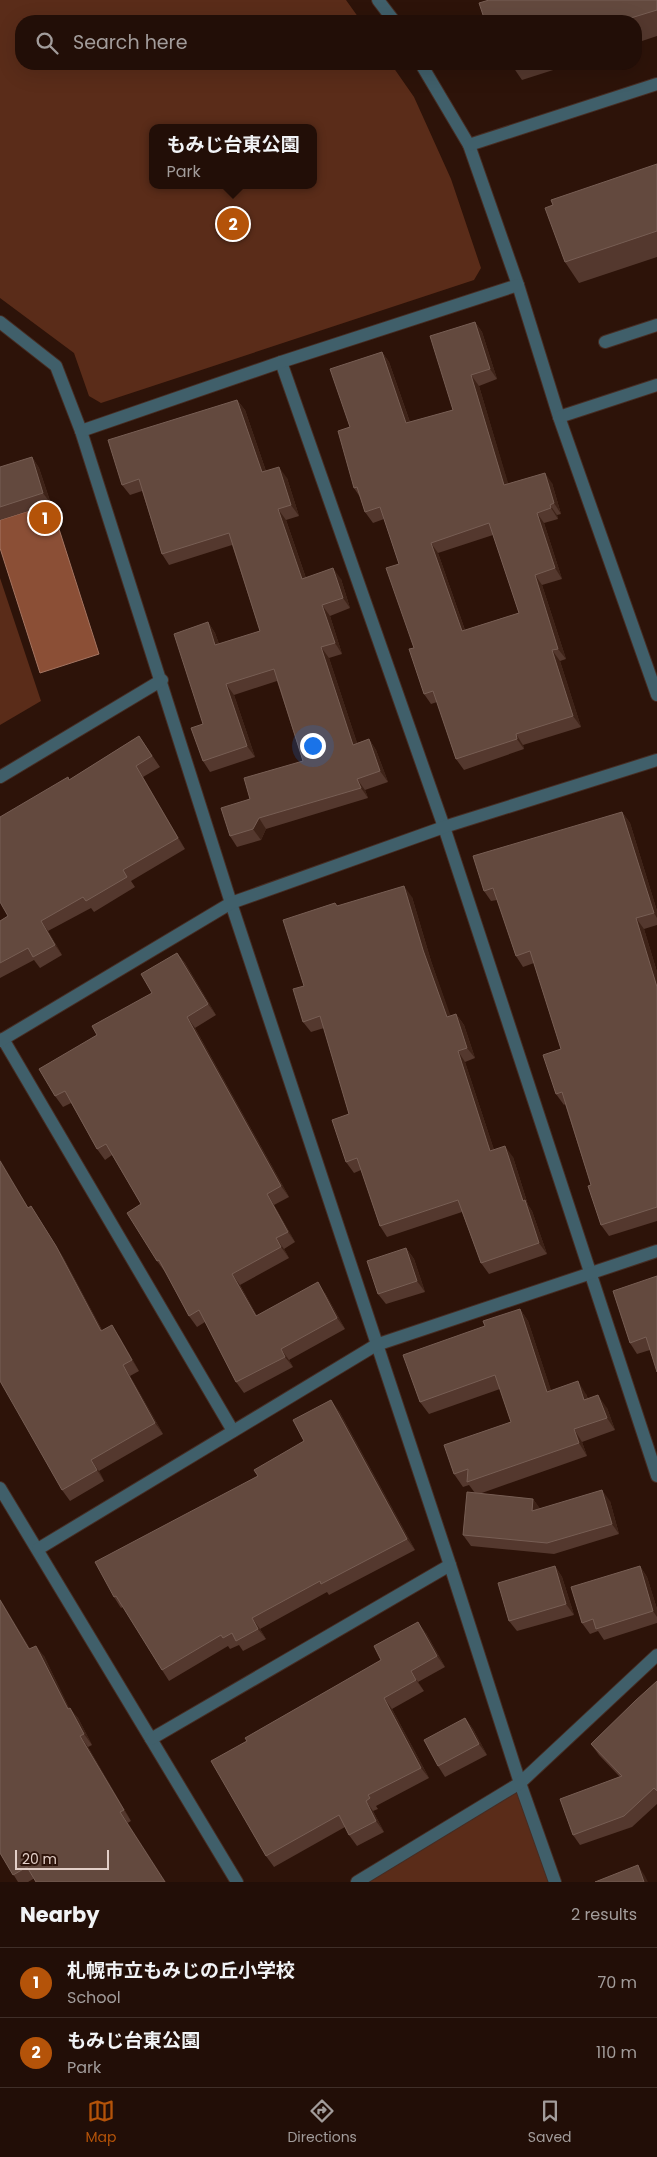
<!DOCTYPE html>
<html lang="en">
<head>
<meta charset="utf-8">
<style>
	:root { --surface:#220e07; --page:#2e1c15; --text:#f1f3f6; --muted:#a29c9b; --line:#3f2e28; --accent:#b45309 }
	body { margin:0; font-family:Poppins,"Noto Sans JP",sans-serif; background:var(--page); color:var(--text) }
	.scale { position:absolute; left:15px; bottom:12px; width:94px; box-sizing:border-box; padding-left:5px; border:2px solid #e2cfc8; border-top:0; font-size:14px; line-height:18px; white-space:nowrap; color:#e2cfc8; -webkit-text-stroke:4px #2d1309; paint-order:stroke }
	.you { position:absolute; left:312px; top:745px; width:18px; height:18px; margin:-12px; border:4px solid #fff; border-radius:50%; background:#1a73e8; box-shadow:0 0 0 8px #1a73e833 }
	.badge { display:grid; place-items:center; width:32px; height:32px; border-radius:50%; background:var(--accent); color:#fff; font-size:16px; font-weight:700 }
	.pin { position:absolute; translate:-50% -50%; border:2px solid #fff; box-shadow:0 1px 5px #0006 }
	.popup { position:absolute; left:149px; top:124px; width:168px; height:65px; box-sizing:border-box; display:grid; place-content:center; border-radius:10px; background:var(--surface); filter:drop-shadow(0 1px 4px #0005); font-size:16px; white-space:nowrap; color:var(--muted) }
	.popup b { font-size:19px; color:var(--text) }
	.popup::after { content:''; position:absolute; left:50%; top:100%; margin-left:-10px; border:10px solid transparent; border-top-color:var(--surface) }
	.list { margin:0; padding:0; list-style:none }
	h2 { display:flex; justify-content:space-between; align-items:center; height:65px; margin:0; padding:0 20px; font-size:21px }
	h2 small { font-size:16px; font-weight:400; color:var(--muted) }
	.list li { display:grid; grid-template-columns:32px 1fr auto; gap:15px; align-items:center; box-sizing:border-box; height:70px; padding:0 20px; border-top:1px solid var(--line) }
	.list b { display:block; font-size:19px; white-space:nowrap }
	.list p { margin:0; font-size:16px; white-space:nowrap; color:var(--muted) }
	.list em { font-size:16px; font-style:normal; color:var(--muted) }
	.icon { flex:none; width:28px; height:28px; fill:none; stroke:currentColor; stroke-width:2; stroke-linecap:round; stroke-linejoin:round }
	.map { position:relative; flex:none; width:657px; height:1882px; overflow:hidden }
	.search { position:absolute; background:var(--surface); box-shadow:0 5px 20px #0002; left:15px; right:15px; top:15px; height:55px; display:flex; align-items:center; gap:12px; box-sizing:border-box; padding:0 18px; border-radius:20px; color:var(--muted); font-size:19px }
	.sheet { height:205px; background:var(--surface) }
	nav { display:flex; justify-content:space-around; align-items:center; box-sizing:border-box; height:70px; border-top:1px solid var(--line); background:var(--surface); font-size:14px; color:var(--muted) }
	nav a { display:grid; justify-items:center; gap:2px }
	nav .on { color:var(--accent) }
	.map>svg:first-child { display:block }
	.green { fill:#5a2c19; fill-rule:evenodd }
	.water { fill:#8b4f36; stroke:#a57562 }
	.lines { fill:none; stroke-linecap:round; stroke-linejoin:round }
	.minor-casing { stroke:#462d24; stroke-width:14 }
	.minor { stroke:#405f6a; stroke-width:12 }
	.wall { fill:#54382e; fill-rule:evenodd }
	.shaded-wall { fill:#3e2318 }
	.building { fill:#63493e; stroke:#775e54; fill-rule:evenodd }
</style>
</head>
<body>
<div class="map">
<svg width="657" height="1882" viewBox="0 0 657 1882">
	<rect width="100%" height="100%" fill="#2d1309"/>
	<g class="green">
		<path d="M 0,0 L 346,0 L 361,21 L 21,21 L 21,64 L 391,64 L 414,97 L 451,179 L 481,268 L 474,280 L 101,403 L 89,396 L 74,353 L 0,298 ZM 153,128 L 313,128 L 313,185 L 153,185 Z"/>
		<polygon points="0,578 41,701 0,725"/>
		<polygon points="520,1783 555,1882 357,1882"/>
	</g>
	<polygon class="water" points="51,504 99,654 40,673 0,548 0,520"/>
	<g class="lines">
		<g class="minor-casing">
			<g id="minor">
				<polyline points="378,0 394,21"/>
				<polyline points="421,64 469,145 518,285 559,417 657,695"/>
				<polyline points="469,145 657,84"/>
				<polyline points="0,322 56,366 81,431 231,903 450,1565 520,1783 555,1882"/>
				<polyline points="605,342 657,325"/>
				<polyline points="281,362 444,827 657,1476"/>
				<polyline points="559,417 657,385"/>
				<polyline points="81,431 281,362 518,285"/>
				<polyline points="0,777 162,680"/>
				<polyline points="3,1039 233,1431"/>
				<polyline points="0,1041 231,903 444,827 657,760"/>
				<polyline points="0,1488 237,1882"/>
				<polyline points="38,1549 376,1345 657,1251"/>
				<polyline points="151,1739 450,1565"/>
				<polyline points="357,1882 520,1783 657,1655"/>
			</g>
		</g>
		<use href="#minor" class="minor"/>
	</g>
	<g class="wall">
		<polygon points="657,0 657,36 636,43 636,21 485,21"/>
		<polygon points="511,64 572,64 522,80"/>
		<polygon points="657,164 657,257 579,283 565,262"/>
		<path d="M 475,322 L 482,332 L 497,379 L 479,386 L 508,484 L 552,483 L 561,514 L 557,515 L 558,519 L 544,523 L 562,579 L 542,585 L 566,659 L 560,661 L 581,727 L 523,745 L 524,749 L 464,770 L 456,759 L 437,702 L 431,704 L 424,694 L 414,648 L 399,564 L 384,519 L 373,523 L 365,512 L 360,497 L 354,488 L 350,427 L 382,352 L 389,362 L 410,422 L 453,410 ZM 493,535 L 519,613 L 465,630 L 438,553 Z"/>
		<polygon points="237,400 245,410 266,471 287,478 299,516 286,520 306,578 341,579 350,608 330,616 342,654 329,658 357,743 369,739 376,750 388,782 365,790 368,798 266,829 261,840 237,847 230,836 250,799 303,761 277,681 234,695 255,757 210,772 203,761 203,724 208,622 215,633 219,644 260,631 232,545 169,565 162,554 142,491 130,495 122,485"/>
		<polygon points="32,457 39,468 51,504 0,520 0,467"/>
		<polygon points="139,736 160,767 143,777 185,849 131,881 135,887 94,912 91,908 48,931 62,955 40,968 34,960 0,978 0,921 8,916 69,780"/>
		<polygon points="622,812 630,823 657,911 657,925 644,929 657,972 657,1221 609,1236 601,1225 591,1185 565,1104 564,1105 556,1094 561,1049 534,963 523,967 516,956 497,900 491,901 484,891"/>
		<polygon points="412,897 431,961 450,1016 456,1014 464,1025 475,1058 465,1062 494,1150 513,1157 528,1205 532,1211 547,1254 489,1274 481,1263 462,1212 387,1237 380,1226 361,1170 354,1173 346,1162 349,1114 324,1028 311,1032 303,1022 304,986 338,906"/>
		<polygon points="177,953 185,963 216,1015 195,1028 289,1197 274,1205 295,1242 284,1249 289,1258 240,1285 257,1316 325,1293 345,1329 289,1360 293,1367 244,1393 236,1382 205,1322 197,1327 189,1316 165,1272 157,1261 141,1204 112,1155 105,1160 97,1149 71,1103 63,1107 55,1096 97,1035 152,993"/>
		<polygon points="31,1206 63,1257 102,1330 119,1336 139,1371 130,1376 163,1434 99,1471 104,1481 70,1501 62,1490 29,1208"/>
		<polygon points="406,1248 414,1259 425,1292 386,1304 378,1294"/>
		<polygon points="657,1276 650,1350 637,1354 630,1343"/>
		<polygon points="520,1309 528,1321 551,1391 586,1394 588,1399 607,1408 615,1430 582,1442 587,1456 479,1494 533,1499 540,1509 610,1501 619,1534 554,1554 471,1546 463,1535 475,1493 469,1485 463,1487 454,1474 511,1422 500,1389 429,1414 420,1402 485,1326"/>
		<polygon points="339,1411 415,1550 329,1595 327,1592 260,1629 266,1639 243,1651 239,1645 230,1649 228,1646 169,1681 162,1670 123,1607 121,1608 114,1597 258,1476 304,1441"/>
		<polygon points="555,1566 562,1577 574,1615 517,1631 509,1621"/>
		<polygon points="640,1566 647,1577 657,1609 657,1623 604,1640 598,1631 590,1634 582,1623"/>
		<polygon points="0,1599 30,1649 44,1656 69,1708 78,1718 92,1745 88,1747 131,1821 28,1882 18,1882 0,1853"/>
		<polygon points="426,1633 445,1667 418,1682 424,1691 392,1709 429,1778 376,1806 378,1809 373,1811 384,1832 357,1846 349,1835 345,1827 274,1867 266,1856 247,1741"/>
		<polygon points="657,1681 657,1804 632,1827 580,1845 573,1835 620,1777 599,1755 591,1744"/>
		<polygon points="465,1718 473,1729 487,1755 445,1777 438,1766"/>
	</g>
	<g class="shaded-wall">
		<polygon points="475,322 482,332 497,379 490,369"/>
		<polygon points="382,352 389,362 414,434 406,423"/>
		<polygon points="471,375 479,386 512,496 504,485"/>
		<polygon points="237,400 245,410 270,483 262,472"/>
		<polygon points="32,457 39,468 51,504 43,493"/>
		<polygon points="279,467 287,478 299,516 291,505"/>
		<polygon points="545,473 552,483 561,514 554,503"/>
		<polygon points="550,505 557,515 558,519 551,508"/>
		<polygon points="278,509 286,520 310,590 302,579"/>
		<polygon points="537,513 544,523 562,579 555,568"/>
		<polygon points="431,543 438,553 469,642 462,631"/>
		<polygon points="333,568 341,579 350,608 343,598"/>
		<polygon points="535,575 542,585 566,659 558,649"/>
		<polygon points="322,605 330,616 342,654 335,643"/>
		<polygon points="208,622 215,633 223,655 215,645"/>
		<polygon points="321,647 329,658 361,755 353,745"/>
		<polygon points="552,650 560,661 581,727 573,716"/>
		<polygon points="226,684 234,695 255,757 247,746"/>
		<polygon points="516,734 523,745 524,749 517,739"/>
		<polygon points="369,739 376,750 388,782 380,771"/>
		<polygon points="136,766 143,777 185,849 178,838"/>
		<polygon points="357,779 365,790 368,798 361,788"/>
		<polygon points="622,812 630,823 657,911 657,918 654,913"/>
		<polygon points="259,818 266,829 261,840 253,829"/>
		<polygon points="404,886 412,897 431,961 455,1028 447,1017 423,950"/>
		<polygon points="636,918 644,929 657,972 657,987"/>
		<polygon points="41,921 48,931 62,955 55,945"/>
		<polygon points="177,953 185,963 216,1015 208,1004"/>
		<polygon points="456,1014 464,1025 475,1058 467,1048"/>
		<polygon points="187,1017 195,1028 289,1197 281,1186"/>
		<polygon points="458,1051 465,1062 498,1162 490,1151"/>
		<polygon points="505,1146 513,1157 528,1205 532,1211 547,1254 539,1243 523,1201"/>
		<polygon points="0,1159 35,1219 28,1208 0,1161"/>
		<polygon points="267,1194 274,1205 295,1242 288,1232"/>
		<polygon points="31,1206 63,1257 108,1342 101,1331"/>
		<polygon points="276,1238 284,1249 289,1258 281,1247"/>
		<polygon points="406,1248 414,1259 425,1292 417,1281"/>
		<polygon points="232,1274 240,1285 263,1327 256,1316"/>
		<polygon points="318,1282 325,1293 345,1329 337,1318"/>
		<polygon points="520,1309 528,1321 556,1405 547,1392"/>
		<polygon points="112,1325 119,1336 139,1371 132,1360"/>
		<polygon points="281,1349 289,1360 293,1367 285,1357"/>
		<polygon points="123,1365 130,1376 163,1434 155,1423"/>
		<polygon points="578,1381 586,1394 593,1413 584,1400"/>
		<polygon points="598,1395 607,1408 615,1430 607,1418"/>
		<polygon points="331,1400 339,1411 415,1550 407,1539"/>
		<polygon points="574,1429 582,1442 587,1456 579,1443"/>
		<polygon points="91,1460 99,1471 104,1481 97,1470"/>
		<polygon points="602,1490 610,1501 619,1534 612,1524"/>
		<polygon points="533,1499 541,1510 532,1511"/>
		<polygon points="555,1566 562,1577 574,1615 566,1604"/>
		<polygon points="640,1566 647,1577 657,1609 657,1617 653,1611"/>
		<polygon points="0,1599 37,1660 29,1649 0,1600"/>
		<polygon points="252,1618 260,1629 266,1639 258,1629"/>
		<polygon points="418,1622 426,1633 445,1667 437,1656"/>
		<polygon points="36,1646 44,1656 75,1720 68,1709"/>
		<polygon points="411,1671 418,1682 424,1691 416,1680"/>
		<polygon points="384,1698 392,1709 429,1778 421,1768"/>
		<polygon points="70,1708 78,1718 92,1745 84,1734"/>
		<polygon points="465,1718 473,1729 487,1755 479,1744"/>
		<polygon points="80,1736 88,1747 131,1821 124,1810"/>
		<polygon points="366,1801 373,1811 384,1832 376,1821"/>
		<polygon points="120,1812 128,1823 166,1882 165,1882"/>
		<polygon points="638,1865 645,1876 648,1882 644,1882"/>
	</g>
	<g class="building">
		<polygon points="489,0 657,0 657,10 621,21 485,21 479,3"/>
		<polygon points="657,164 657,231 565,262 545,208 553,205 551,200"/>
		<path d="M 475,322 L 490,369 L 471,375 L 504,485 L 545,473 L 554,503 L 550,505 L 551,508 L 537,513 L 555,568 L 535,575 L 558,649 L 552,650 L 573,716 L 516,734 L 517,739 L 456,759 L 433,691 L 424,694 L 409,649 L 414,648 L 386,568 L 399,564 L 380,507 L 365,512 L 357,487 L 354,488 L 338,431 L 350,427 L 330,369 L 382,352 L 406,423 L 453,410 L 430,336 ZM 489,523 L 519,613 L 462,631 L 431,543 Z"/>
		<polygon points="237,400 262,472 279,467 291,505 278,509 302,579 333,568 343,598 322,605 335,643 321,647 353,745 369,739 380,771 357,779 361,788 259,818 253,829 230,836 221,808 250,799 244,778 303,761 274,669 226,684 247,746 203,761 191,728 203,724 174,634 208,622 215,645 260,631 229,533 162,554 139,479 122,485 108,440"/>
		<polygon points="32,457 43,493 0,507 0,467"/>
		<polygon points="139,736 152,756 136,766 178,838 123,870 127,877 86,901 83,897 41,921 55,945 33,957 28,948 0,963 0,921 8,916 0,902 0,817 68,777 69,780"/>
		<polygon points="622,812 654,913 636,918 657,987 657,1207 601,1225 588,1186 591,1185 562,1092 556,1094 543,1055 561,1049 530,951 516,956 493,888 484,891 473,856"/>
		<polygon points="404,886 423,950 447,1017 456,1014 467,1048 458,1051 490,1151 505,1146 523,1201 525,1200 539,1243 481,1263 458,1200 380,1226 357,1158 346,1162 332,1120 349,1114 320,1016 303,1022 293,989 304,986 283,920 335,903 337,906"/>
		<polygon points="177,953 208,1004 187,1017 281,1186 267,1194 288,1232 276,1238 281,1247 232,1274 256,1316 318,1282 337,1318 281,1349 285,1357 236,1382 199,1310 189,1316 159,1260 157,1261 127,1213 141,1204 106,1144 97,1149 65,1091 55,1096 39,1069 97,1035 92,1026 152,993 141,974"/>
		<polygon points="0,1161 28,1208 31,1206 56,1246 101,1331 112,1325 132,1360 123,1365 155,1423 91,1460 97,1470 62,1490 0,1381"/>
		<polygon points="406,1248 417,1281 378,1294 367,1261"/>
		<polygon points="657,1276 657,1372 646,1337 630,1343 613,1291"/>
		<polygon points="520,1309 547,1392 578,1381 584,1400 598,1395 607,1418 574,1429 579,1443 467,1482 468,1469 454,1474 444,1445 511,1422 495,1375 420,1402 403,1355 485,1326 483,1321"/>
		<polygon points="331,1400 407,1539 321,1584 320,1581 252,1618 258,1629 236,1641 232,1633 223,1638 221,1635 162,1670 116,1596 114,1597 95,1562 258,1476 254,1470 304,1441 293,1420"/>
		<polygon points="602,1490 612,1524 547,1543 463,1535 467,1492 533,1499 532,1511"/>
		<polygon points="555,1566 566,1604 509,1621 498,1583"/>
		<polygon points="640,1566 653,1611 596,1629 593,1619 582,1623 571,1587"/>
		<polygon points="0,1600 29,1649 36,1646 68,1709 70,1708 84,1734 80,1736 124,1810 120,1812 165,1882 36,1882 27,1867 13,1875 0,1853"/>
		<polygon points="418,1622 437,1656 411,1671 416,1680 384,1698 421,1768 368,1795 370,1798 366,1801 376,1821 349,1835 339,1815 266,1856 211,1761 247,1741 245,1738 381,1660 374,1646"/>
		<polygon points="657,1681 657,1791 654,1788 624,1816 573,1835 560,1799 622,1776 591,1744 635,1701"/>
		<polygon points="465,1718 479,1744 438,1766 424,1740"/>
		<polygon points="638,1865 644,1882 595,1882"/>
	</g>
</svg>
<div class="scale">20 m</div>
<div class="you"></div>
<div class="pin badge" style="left:45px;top:518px">1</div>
<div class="pin badge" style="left:233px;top:224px">2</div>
<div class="popup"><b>もみじ台東公園</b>Park</div>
<div class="search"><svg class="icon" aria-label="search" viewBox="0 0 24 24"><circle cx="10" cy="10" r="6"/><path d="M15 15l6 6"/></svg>Search here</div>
</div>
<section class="sheet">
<h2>Nearby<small>2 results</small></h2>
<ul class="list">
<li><span class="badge">1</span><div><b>札幌市立もみじの丘小学校</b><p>School</p></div><em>70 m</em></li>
<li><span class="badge">2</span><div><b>もみじ台東公園</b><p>Park</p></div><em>110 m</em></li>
</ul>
</section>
<nav>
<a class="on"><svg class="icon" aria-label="map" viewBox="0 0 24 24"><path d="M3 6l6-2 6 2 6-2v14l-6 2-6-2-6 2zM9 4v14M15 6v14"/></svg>Map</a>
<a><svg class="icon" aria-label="directions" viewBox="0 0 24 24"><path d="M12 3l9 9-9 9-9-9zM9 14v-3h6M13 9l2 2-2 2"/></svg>Directions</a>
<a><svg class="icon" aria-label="saved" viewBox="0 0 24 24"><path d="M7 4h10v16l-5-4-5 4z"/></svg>Saved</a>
</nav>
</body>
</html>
